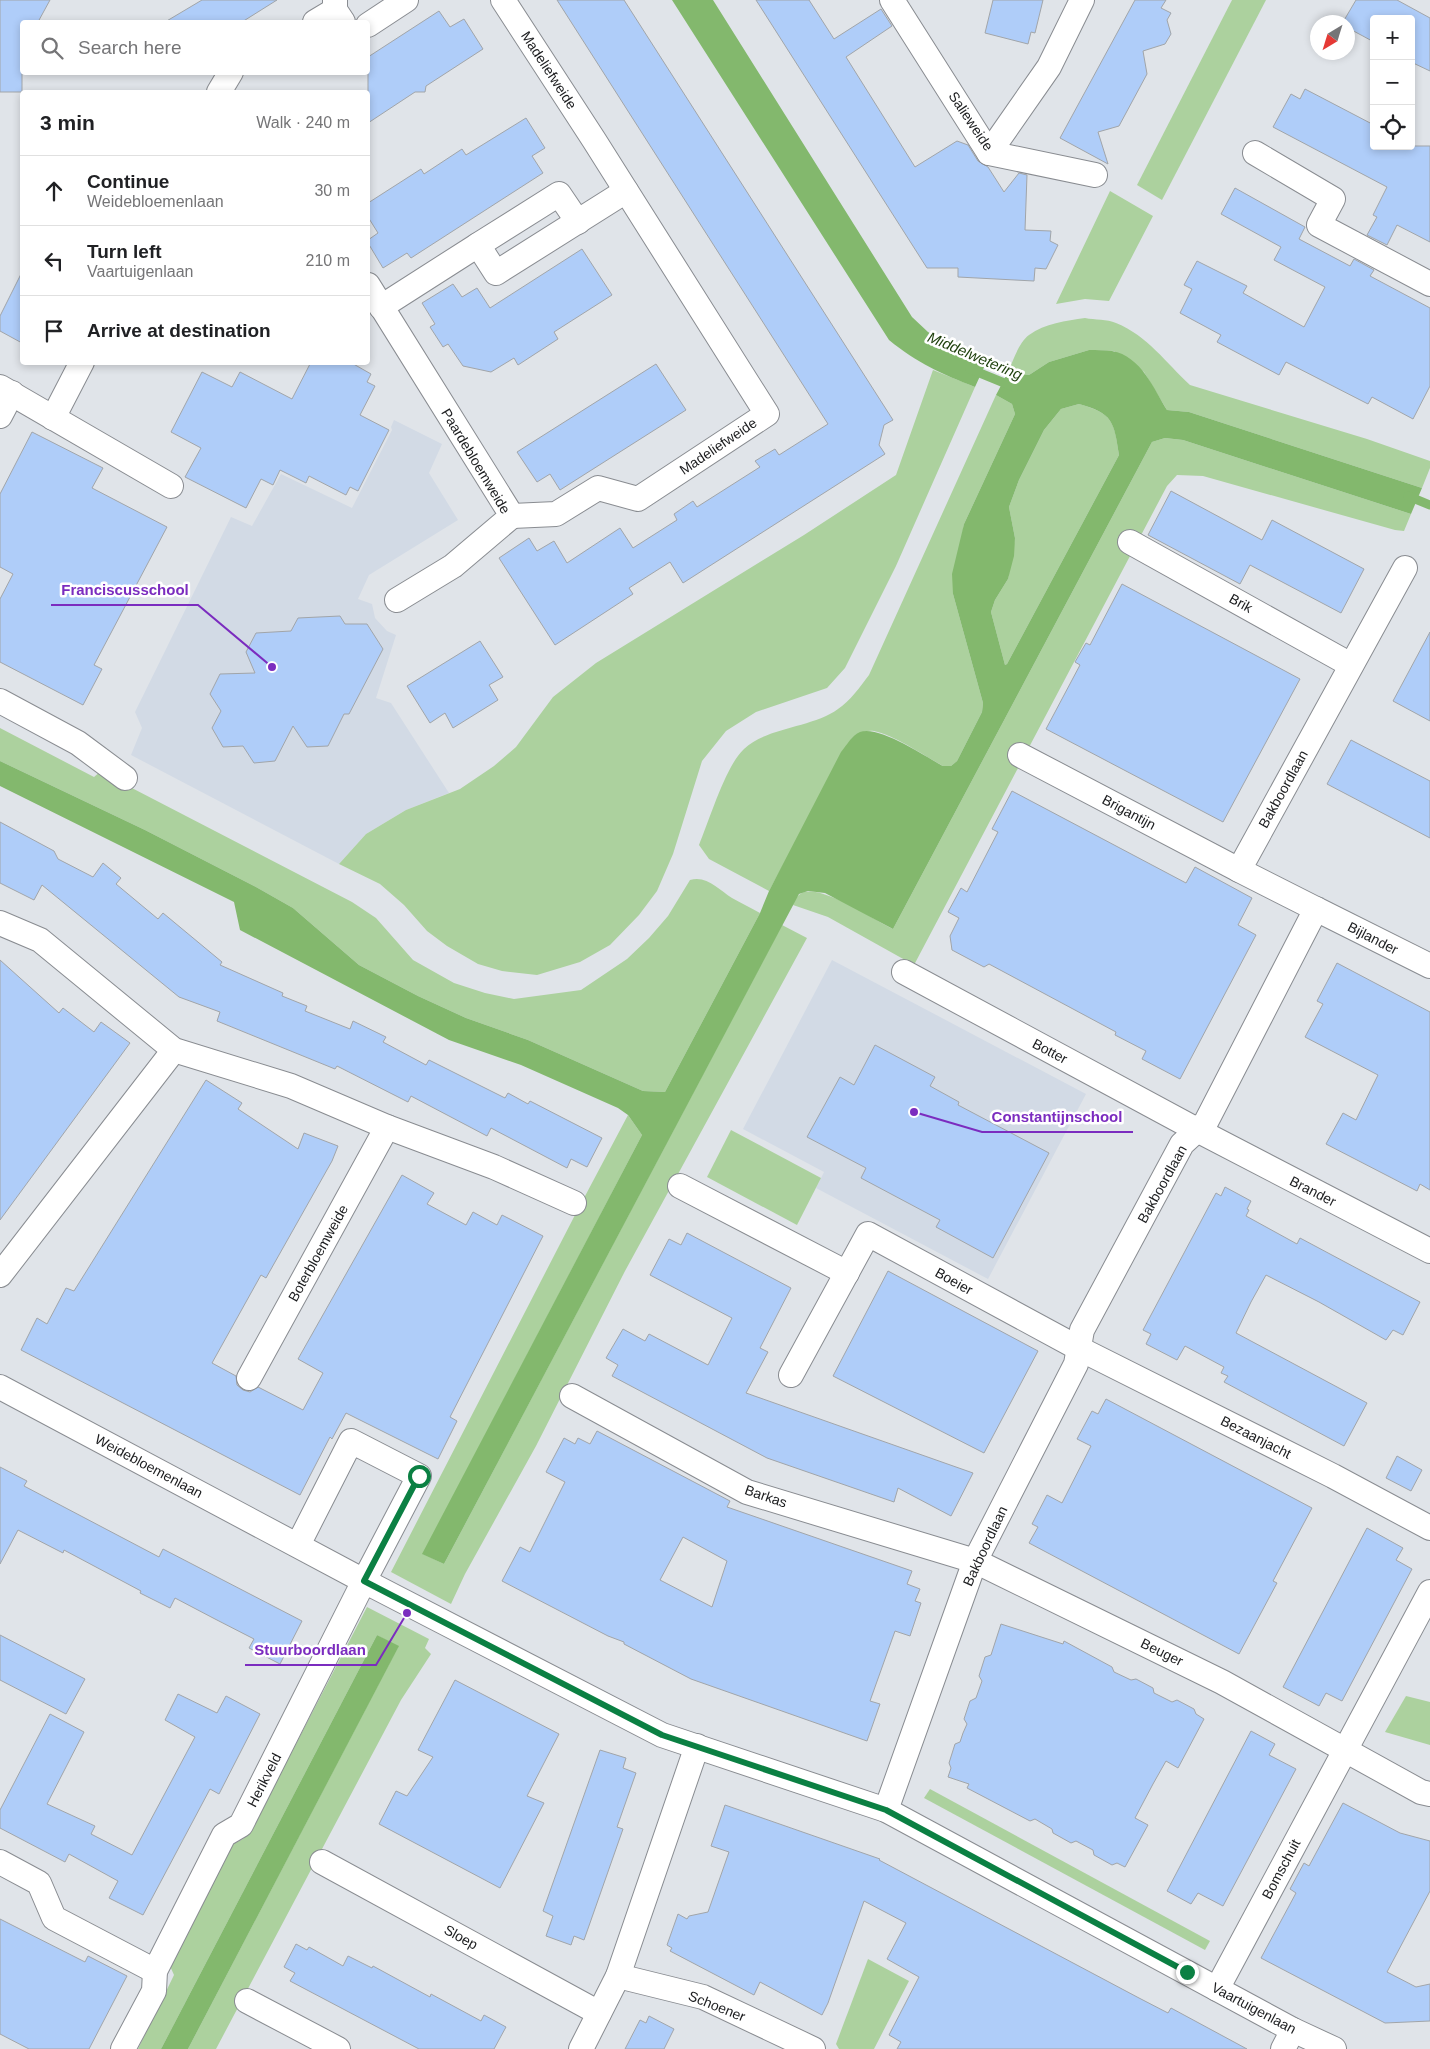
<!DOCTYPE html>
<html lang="en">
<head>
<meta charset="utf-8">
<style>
	:root { --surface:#fff; --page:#f2f2f2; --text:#202124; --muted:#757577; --line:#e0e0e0 }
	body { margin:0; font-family:Helvetica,sans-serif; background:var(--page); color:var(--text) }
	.controls { position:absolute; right:15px; top:15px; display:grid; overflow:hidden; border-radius:5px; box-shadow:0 2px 8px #0003 }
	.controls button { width:45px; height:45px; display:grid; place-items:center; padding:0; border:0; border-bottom:1px solid var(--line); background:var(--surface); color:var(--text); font:25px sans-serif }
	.compass { position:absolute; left:1310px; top:15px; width:45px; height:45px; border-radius:50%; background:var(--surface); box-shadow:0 2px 8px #0003; rotate:218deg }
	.stop { position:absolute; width:15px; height:15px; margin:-11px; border:4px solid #0b8043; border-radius:50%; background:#fff }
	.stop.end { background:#0b8043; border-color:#fff; box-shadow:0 1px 5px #0008 }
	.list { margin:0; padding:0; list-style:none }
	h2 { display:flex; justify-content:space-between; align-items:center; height:65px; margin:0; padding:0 20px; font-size:21px }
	h2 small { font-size:16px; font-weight:400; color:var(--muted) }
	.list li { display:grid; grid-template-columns:32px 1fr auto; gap:15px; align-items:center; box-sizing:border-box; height:70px; padding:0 20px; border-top:1px solid var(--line) }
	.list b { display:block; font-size:19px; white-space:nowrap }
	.list p { margin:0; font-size:16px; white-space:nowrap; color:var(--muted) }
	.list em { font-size:16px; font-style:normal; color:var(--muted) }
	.icon { flex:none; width:28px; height:28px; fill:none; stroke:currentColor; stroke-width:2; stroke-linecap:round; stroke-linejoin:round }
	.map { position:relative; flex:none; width:1430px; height:2049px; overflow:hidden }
	.search { position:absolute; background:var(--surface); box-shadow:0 2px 8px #0003; left:20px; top:20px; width:350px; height:55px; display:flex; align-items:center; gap:12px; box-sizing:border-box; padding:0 18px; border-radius:5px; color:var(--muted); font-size:19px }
	.panel { position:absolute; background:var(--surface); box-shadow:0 2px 8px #0003; left:20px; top:90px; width:350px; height:275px; border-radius:5px }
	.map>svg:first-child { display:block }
	.built { fill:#d2dae5 }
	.green { fill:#acd19e }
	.water { fill:#83b86d; fill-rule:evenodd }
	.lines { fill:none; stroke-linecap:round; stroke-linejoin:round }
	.stream { stroke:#83b86d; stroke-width:9 }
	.building { fill:#afcdf9; stroke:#a1a5a9; fill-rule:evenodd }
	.minor-casing { stroke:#898c91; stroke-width:26 }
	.minor { stroke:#fff; stroke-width:24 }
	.route { stroke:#0b8043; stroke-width:6 }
	.labels { text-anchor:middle; stroke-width:5; stroke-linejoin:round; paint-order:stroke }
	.street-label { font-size:14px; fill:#1b1c1e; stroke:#fff }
	.water-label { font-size:15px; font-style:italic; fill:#1c3e0a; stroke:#fff }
	.leader { fill:none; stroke:#7b2cbf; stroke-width:2 }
	.callout-dot { fill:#7b2cbf; stroke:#fff; stroke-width:2 }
	.callout-label { font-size:15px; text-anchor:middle; font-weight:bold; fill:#7b2cbf; stroke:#fff; stroke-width:5; stroke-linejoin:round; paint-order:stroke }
</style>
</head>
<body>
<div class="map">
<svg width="1430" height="2049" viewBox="0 0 1430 2049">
	<rect width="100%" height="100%" fill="#e0e4e9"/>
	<g class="built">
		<polygon points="394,420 442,444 429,473 458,520 369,575 358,599 372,604 375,618 387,631 396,635 376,698 391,703 449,793 406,810 366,834 339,864 131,755 142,728 135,712 231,517 252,526 281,474 352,508 392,430 391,427"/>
		<polygon points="832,960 1086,1094 988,1279 816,1188 824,1172 743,1129"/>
	</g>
	<g class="green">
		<polygon points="1232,0 1266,0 1162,200 1137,185"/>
		<polygon points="1110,191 1153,216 1109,301 1085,299 1056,304"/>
		<path d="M 1085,318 C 1095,320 1107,319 1116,323 C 1148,336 1166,363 1190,385 L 1367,439 L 1430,461 L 1430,468 L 1422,488 L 1189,412 L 1167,410 L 1144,372 L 1114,351 L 1089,350 L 1049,362 L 1029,375 L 1008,372 C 1013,361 1019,342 1029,335 C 1045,323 1066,321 1085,318 Z"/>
		<polygon points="933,370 975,387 896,566 845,668 827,688 756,712 726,731 702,761 673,854 657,891 639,915 610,945 580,962 537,975 502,971 478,964 447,946 427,931 404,905 380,884 339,864 366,834 406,810 460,789 494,766 516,747 553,697 596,663 804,535 896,475"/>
		<path d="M 996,395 L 1012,404 L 1015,414 L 964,524 L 953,594 L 983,703 L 982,712 L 957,761 L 951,766 L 943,766 C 923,755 896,736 874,731 C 865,730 859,733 852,738 L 769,891 L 709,859 L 699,845 C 709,821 726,765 744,749 C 767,727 812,728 838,709 C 850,701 860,687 869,675 Z"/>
		<path d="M 1079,404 C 1114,414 1114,422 1119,455 L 1007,664 L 1005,665 L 991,612 L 995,600 L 1008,579 L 1015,538 L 1009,507 L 1019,480 L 1044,430 L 1061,409 Z"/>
		<path d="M 1165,438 L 1183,440 L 1411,514 L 1404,531 L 1395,530 L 1203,476 L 1177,475 L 1167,486 L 914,965 L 828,917 L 793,905 C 794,902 796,897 799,895 C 815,879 876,921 893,929 L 1152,442 Z"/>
		<path d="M 0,728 L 94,777 L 107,766 L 128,786 L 352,902 L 376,918 L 413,960 L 454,983 L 485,993 L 514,999 L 581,990 L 627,959 L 649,938 L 668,916 L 690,880 C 707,875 719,890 732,898 C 741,903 751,908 760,913 L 665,1092 L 643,1091 L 528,1040 L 466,1018 L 418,996 L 359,965 L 293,908 L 256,887 L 145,830 L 0,761 Z"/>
		<polygon points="782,925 807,938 625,1271 536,1446 465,1574 451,1604 391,1572 575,1215 628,1115 642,1135 423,1554 444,1564"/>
		<polygon points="731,1130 821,1178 797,1225 707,1177"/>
		<polygon points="367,1607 429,1639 425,1648 431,1654 401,1700 216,2049 188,2049 398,1647 377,1635 161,2049 138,2049 174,1975 170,1966 231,1845 243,1839 258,1817"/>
		<polygon points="1406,1696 1430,1702 1430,1745 1385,1732"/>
		<polygon points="930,1789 1210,1941 1205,1950 924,1798"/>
		<polygon points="868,1959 909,1981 874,2049 839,2049 836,2044"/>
	</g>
	<g class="water">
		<path d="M 672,0 L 713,0 L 912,317 L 928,332 L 986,363 L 975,387 C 942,374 917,363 889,340 Z"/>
		<path d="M 1089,350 C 1097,350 1105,350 1112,351 C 1141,356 1154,389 1167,410 L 1189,412 L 1422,488 L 1411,514 L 1183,440 L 1165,438 L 1152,442 L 893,929 L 825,893 L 808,891 L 799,894 L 444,1564 L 422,1554 L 642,1135 L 628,1115 L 618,1108 L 521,1065 L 449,1040 L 240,930 L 234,902 L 0,786 L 0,761 L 145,830 L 256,887 L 293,908 L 359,965 L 418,996 L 466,1018 L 528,1040 L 643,1091 L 665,1092 L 760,913 L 769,891 L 841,752 C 847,745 852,735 860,732 C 879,725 926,757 943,766 L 951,766 L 957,761 L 982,712 L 983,703 L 953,594 L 952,574 L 964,524 L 1015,414 L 1012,404 L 996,395 L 1008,372 L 1029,375 L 1049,362 ZM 1079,404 C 1113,413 1114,422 1119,455 L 1007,664 L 1005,665 L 991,612 L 995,600 L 1008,579 L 1014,556 L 1015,538 L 1009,507 L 1019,480 L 1044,430 L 1061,409 Z"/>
		<polygon points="377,1635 399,1646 188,2049 161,2049"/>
	</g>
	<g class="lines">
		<g class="stream">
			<polyline points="970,369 1014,387"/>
			<polyline points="1408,496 1430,505"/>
		</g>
	</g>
	<g class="building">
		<polygon points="0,0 50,0 38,22 22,22 22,92 0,92"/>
		<polygon points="202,0 277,0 242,22 165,22"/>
		<polygon points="557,0 624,0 893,420 884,425 879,445 885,454 683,583 670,562 629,588 633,594 555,645 499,558 529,538 537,551 554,541 567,563 620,528 633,548 677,520 674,514 693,501 697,507 760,467 755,461 775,449 779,455 828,424"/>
		<polygon points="756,0 809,0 834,39 881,9 892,26 846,57 915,167 957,141 968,145 978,161 988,167 1004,192 1019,173 1027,175 1025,230 1051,231 1050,241 1058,245 1046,269 1035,268 1034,281 958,277 958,268 927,268"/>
		<polygon points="993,0 1043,0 1035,33 1031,32 1028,44 985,33"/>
		<polygon points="1135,0 1166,0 1161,8 1171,13 1167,20 1171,34 1165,44 1143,51 1147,74 1119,126 1098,132 1108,164 1060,138"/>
		<polygon points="1356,0 1397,0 1430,18 1430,71 1411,62 1411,19 1374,19 1374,42 1348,28 1348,22 1343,22"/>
		<polygon points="439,11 450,27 464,19 483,49 426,86 425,92 415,92 368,123 368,57"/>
		<polygon points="1305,89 1374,125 1374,146 1430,146 1430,242 1397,225 1387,245 1367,235 1377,217 1373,215 1387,187 1273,127 1291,94 1300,99"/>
		<polygon points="526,118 545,148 532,156 543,173 411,258 407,253 383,268 368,243 368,240 378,233 368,217 368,203 421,169 424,174 462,149 466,155"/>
		<polygon points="1235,188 1305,227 1299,239 1350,266 1354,259 1374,270 1370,276 1430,308 1430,386 1413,419 1372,397 1368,404 1286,362 1279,375 1217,342 1221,335 1180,313 1192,289 1184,285 1197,261 1247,286 1243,293 1304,327 1325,287 1274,260 1281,247 1221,214"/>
		<polygon points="582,249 612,295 554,332 558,339 518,365 514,358 491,372 463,366 448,344 443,347 430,327 435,324 422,303 453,284 462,297 477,288 490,308"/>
		<polygon points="22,272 22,343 0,331 0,316"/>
		<polygon points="311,362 350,362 371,374 367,382 375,386 360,415 389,430 358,491 350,487 346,495 309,476 306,483 280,470 273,485 261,479 246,508 185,477 201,448 171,432 202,372 232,387 240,372 292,399"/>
		<polygon points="656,364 686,410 560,490 550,474 537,482 517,452"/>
		<polygon points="32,432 103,468 92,488 167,527 94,665 102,669 83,705 0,662 0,599 13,574 0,567 0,494"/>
		<polygon points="1171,491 1262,540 1272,520 1364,569 1341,613 1250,565 1240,584 1148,535"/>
		<polygon points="1122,584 1300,679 1223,822 1046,729 1080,665 1075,662 1086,643 1090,645"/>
		<polygon points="340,616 345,624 367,624 383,649 349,714 344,714 328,746 307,747 293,726 275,761 254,763 243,746 223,747 212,728 221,711 210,694 220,674 255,673 246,652 256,633 291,631 298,618"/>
		<polygon points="1430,632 1430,721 1393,701"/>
		<polygon points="480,641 503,677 489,685 498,700 453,728 445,713 430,723 407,686"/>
		<polygon points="1351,740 1430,781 1430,838 1327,784"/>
		<polygon points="1012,791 1186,883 1195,867 1252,898 1238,925 1256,935 1180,1079 1142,1059 1146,1051 1115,1035 1116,1032 989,964 984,967 952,950 950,936 959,918 948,912 961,888 967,892 998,832 992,829"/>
		<polygon points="0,822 54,851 58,859 93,877 103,863 121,878 116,884 158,919 163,913 222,962 220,965 283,993 282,996 307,1006 305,1011 350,1029 353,1021 386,1037 383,1042 426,1065 429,1060 505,1098 508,1093 528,1104 530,1101 602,1138 587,1167 571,1159 567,1168 491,1128 487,1136 411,1096 408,1102 337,1066 335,1069 217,1021 220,1012 179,997 42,885 34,900 0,883"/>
		<polygon points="0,960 59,1013 63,1008 94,1032 101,1022 130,1043 0,1220"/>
		<polygon points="1337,963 1430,1012 1430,1190 1420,1184 1417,1191 1326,1144 1343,1113 1356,1120 1378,1075 1305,1037 1323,1004 1317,1001"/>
		<polygon points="875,1045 935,1077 930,1086 959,1102 958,1105 1049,1153 993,1258 936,1227 940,1220 861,1178 866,1168 807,1137 840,1077 854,1085"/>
		<polygon points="206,1080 242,1103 238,1109 298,1149 304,1133 338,1146 332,1161 266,1278 261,1275 212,1363 236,1376 237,1385 243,1390 250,1392 258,1387 303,1410 323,1373 298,1359 402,1175 434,1193 427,1204 466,1225 473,1212 497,1225 502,1215 543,1236 450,1417 457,1421 438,1459 346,1413 332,1439 330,1437 300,1495 21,1350 37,1318 47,1324 66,1288 74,1291"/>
		<polygon points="1225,1187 1251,1201 1247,1209 1249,1210 1246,1216 1297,1244 1300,1238 1420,1302 1403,1335 1393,1330 1386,1340 1319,1302 1266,1275 1251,1302 1236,1333 1367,1403 1344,1446 1224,1382 1228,1376 1221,1373 1224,1367 1185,1346 1177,1360 1146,1344 1151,1334 1143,1330 1216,1193 1221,1196"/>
		<polygon points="687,1233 791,1288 760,1348 768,1352 746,1393 973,1473 951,1516 898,1488 894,1502 767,1458 612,1376 618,1365 606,1358 623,1329 645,1341 649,1334 708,1365 732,1318 650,1275 669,1239 681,1245"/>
		<polygon points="888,1271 1038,1351 984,1453 833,1376"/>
		<polygon points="1106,1399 1312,1508 1273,1581 1277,1583 1239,1654 1029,1543 1038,1527 1032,1524 1047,1495 1062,1503 1091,1446 1077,1439 1092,1411 1098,1414"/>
		<path d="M 597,1431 L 730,1501 L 727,1507 L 912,1571 L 907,1584 L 920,1589 L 915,1601 L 921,1603 L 910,1636 L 895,1631 L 870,1701 L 880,1704 L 867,1741 L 691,1679 L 624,1644 L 624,1642 L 608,1636 L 502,1581 L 520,1547 L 530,1552 L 565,1482 L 546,1472 L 564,1438 L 575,1444 L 578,1438 L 590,1444 ZM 683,1537 L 727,1561 L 712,1607 L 660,1580 Z"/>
		<polygon points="1397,1456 1422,1470 1411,1491 1386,1478"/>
		<polygon points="0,1467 27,1481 24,1486 159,1557 163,1549 302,1621 280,1664 249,1648 254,1639 215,1619 175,1598 170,1608 140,1593 141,1591 64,1550 63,1553 18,1530 0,1564"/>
		<polygon points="1367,1528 1403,1548 1396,1560 1412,1569 1342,1701 1326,1693 1319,1706 1283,1687"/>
		<polygon points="1001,1624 1063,1644 1064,1641 1112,1667 1114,1672 1131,1680 1136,1679 1153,1688 1154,1693 1172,1702 1177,1700 1194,1709 1196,1714 1204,1719 1178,1768 1166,1761 1153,1784 1135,1818 1148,1825 1125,1867 1117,1863 1112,1865 1094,1855 1093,1850 1076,1841 1071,1843 1053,1833 1052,1829 1035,1819 1030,1821 967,1788 969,1784 948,1777 951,1768 949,1763 955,1744 960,1742 963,1733 967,1724 964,1719 970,1701 976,1698 982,1681 979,1676 985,1657 991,1655"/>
		<polygon points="0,1635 85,1679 66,1714 0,1680"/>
		<polygon points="455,1680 559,1734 527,1796 544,1803 500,1888 379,1824 396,1791 407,1796 433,1757 418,1750"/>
		<polygon points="178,1694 217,1713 226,1696 260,1714 219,1794 210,1789 143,1915 109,1898 118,1881 69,1854 65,1862 0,1828 0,1810 50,1714 84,1732 47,1804 95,1826 91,1834 132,1855 195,1737 165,1720"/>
		<polygon points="1251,1731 1275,1744 1269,1755 1296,1769 1223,1906 1198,1893 1191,1904 1167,1891"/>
		<polygon points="600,1750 626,1758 623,1768 636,1773 617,1827 623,1829 584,1940 574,1936 571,1945 546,1936 553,1916 543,1911"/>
		<polygon points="1343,1803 1400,1833 1430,1841 1430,1891 1387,1972 1416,1987 1430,1984 1430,2021 1385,2023 1261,1958 1296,1893 1290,1889 1304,1863 1309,1866"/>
		<polygon points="725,1805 880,1859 879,1860 1139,1998 1168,2013 1171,2008 1247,2049 897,2049 901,2042 889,2035 919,1977 887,1959 906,1923 864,1901 828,2003 822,2015 760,1982 754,1995 670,1951 672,1948 667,1945 678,1914 687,1919 689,1916 708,1912 729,1852 711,1846"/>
		<polygon points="0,1919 85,1962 88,1956 127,1976 89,2049 29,2049 0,2034"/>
		<polygon points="296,1944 307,1950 309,1947 343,1966 348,1956 372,1968 373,1966 430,1997 431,1994 481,2021 484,2015 506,2027 494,2049 419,2049 290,1981 295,1973 284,1967"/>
		<polygon points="649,2016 674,2029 664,2049 625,2049 640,2020 646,2023"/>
	</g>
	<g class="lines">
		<g class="minor-casing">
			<g id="minor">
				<polyline points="335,0 335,10 343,22"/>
				<polyline points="503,0 594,140 767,414 638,499 598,488 556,514 512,516"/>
				<polyline points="892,0 989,153 1095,175"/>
				<polyline points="315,22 335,10"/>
				<polyline points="368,25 406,0"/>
				<polyline points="219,92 231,72"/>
				<polyline points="989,153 1049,67 1082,0"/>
				<polyline points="1255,153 1333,199 1319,225 1430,284"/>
				<polyline points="478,245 559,194 578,222"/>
				<polyline points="368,285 512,516 453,566 397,600"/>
				<polyline points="381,307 478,245 496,273 626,191"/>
				<polyline points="0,387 171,486"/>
				<polyline points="0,416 12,393"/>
				<polyline points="53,418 82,362"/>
				<polyline points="1130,542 1351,665"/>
				<polyline points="0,701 78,743 125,778"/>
				<polyline points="1020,755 1239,870"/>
				<polyline points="1316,909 1430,966"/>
				<polyline points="0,923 40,940 174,1050 291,1086 387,1127 494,1167 574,1203"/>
				<polyline points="904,972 1197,1130 1430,1251"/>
				<polyline points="680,1186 847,1273"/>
				<polyline points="0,1275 174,1050"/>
				<polyline points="791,1375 868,1234 1080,1349 1333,1476 1430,1528"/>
				<polyline points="249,1378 387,1127"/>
				<polyline points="0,1387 364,1581 419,1476 351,1441 298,1545"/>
				<polyline points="572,1396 747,1492 975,1561 1222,1682 1421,1792 1430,1794"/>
				<polyline points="886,1810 975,1561 1076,1364 1082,1330 1182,1144 1206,1122 1316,909 1239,870 1405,568"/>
				<polyline points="0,1862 39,1883 54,1918 155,1971"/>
				<polyline points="322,1862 599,2013"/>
				<polyline points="618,1976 703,1997 813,2049"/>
				<polyline points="1217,1989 1430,1592"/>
				<polyline points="247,2001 338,2049"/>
				<polyline points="123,2049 154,1991 155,1971 224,1835 241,1825 364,1581 662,1735 886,1810 1293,2030 1334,2049"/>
				<polyline points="581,2049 618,1976 697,1746"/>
				<polyline points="1283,2049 1293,2030"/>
			</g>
		</g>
		<use href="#minor" class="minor"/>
	</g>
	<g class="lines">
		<polyline class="route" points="419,1476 364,1581 662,1735 886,1810 1187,1972"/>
	</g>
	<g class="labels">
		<g class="street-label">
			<text transform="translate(549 70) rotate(57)" y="5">Madeliefweide</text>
			<text transform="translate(971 121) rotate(56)" y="5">Salieweide</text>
			<text transform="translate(718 446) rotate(-34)" y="5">Madeliefweide</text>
			<text transform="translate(476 461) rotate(59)" y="5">Paardebloemweide</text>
			<text transform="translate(1241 603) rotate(29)" y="5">Brik</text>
			<text transform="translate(1283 789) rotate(-61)" y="5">Bakboordlaan</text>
			<text transform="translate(1129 812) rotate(28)" y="5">Brigantijn</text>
			<text transform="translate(1373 938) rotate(27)" y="5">Bijlander</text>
			<text transform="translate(1050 1051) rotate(28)" y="5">Botter</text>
			<text transform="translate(1162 1184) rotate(-61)" y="5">Bakboordlaan</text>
			<text transform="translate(1313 1191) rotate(27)" y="5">Brander</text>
			<text transform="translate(318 1253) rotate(-61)" y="5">Boterbloemweide</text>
			<text transform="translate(954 1281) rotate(29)" y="5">Boeier</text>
			<text transform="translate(1256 1437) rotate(27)" y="5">Bezaanjacht</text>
			<text transform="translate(149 1466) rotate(28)" y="5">Weidebloemenlaan</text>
			<text transform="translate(766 1496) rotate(19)" y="5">Barkas</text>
			<text transform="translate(985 1546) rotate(-65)" y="5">Bakboordlaan</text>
			<text transform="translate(1162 1652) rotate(26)" y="5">Beuger</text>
			<text transform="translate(264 1780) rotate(-63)" y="5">Herikveld</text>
			<text transform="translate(1281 1869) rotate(-62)" y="5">Bomschuit</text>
			<text transform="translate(461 1937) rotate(29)" y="5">Sloep</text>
			<text transform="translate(717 2006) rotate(22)" y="5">Schoener</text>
			<text transform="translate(1254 2008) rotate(28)" y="5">Vaartuigenlaan</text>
		</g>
		<g class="water-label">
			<text transform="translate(975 356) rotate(23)" y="5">Middelwetering</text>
		</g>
	</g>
	<path class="leader" d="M272 667L198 605H51M914 1112L982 1132H1133M407 1613L376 1665H245"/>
	<g class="callout-dot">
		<circle cx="272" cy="667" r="5"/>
		<circle cx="914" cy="1112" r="5"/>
		<circle cx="407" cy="1613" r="5"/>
	</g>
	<g class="callout-label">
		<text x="125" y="595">Franciscusschool</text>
		<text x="1057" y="1122">Constantijnschool</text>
		<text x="310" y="1655">Stuurboordlaan</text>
	</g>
</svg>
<div class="controls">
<button>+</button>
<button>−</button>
<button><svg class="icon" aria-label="locate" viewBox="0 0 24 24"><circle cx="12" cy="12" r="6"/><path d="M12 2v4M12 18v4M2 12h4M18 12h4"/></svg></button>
</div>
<svg class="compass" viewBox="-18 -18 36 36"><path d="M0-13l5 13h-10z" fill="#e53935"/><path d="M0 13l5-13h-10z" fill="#757577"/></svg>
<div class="stop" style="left:419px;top:1476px"></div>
<div class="stop end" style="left:1187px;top:1972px"></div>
<div class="search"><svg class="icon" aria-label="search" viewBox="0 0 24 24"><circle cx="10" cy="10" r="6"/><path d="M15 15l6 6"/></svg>Search here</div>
<section class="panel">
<h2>3 min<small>Walk · 240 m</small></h2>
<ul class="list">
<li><svg class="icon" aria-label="ahead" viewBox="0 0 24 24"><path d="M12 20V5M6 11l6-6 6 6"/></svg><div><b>Continue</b><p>Weidebloemenlaan</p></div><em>30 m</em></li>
<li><svg class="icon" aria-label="left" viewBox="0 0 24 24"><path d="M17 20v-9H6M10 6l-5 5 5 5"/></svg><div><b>Turn left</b><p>Vaartuigenlaan</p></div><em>210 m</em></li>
<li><svg class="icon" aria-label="arrive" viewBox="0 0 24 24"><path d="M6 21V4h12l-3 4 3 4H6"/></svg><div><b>Arrive at destination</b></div></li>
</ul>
</section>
</div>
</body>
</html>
